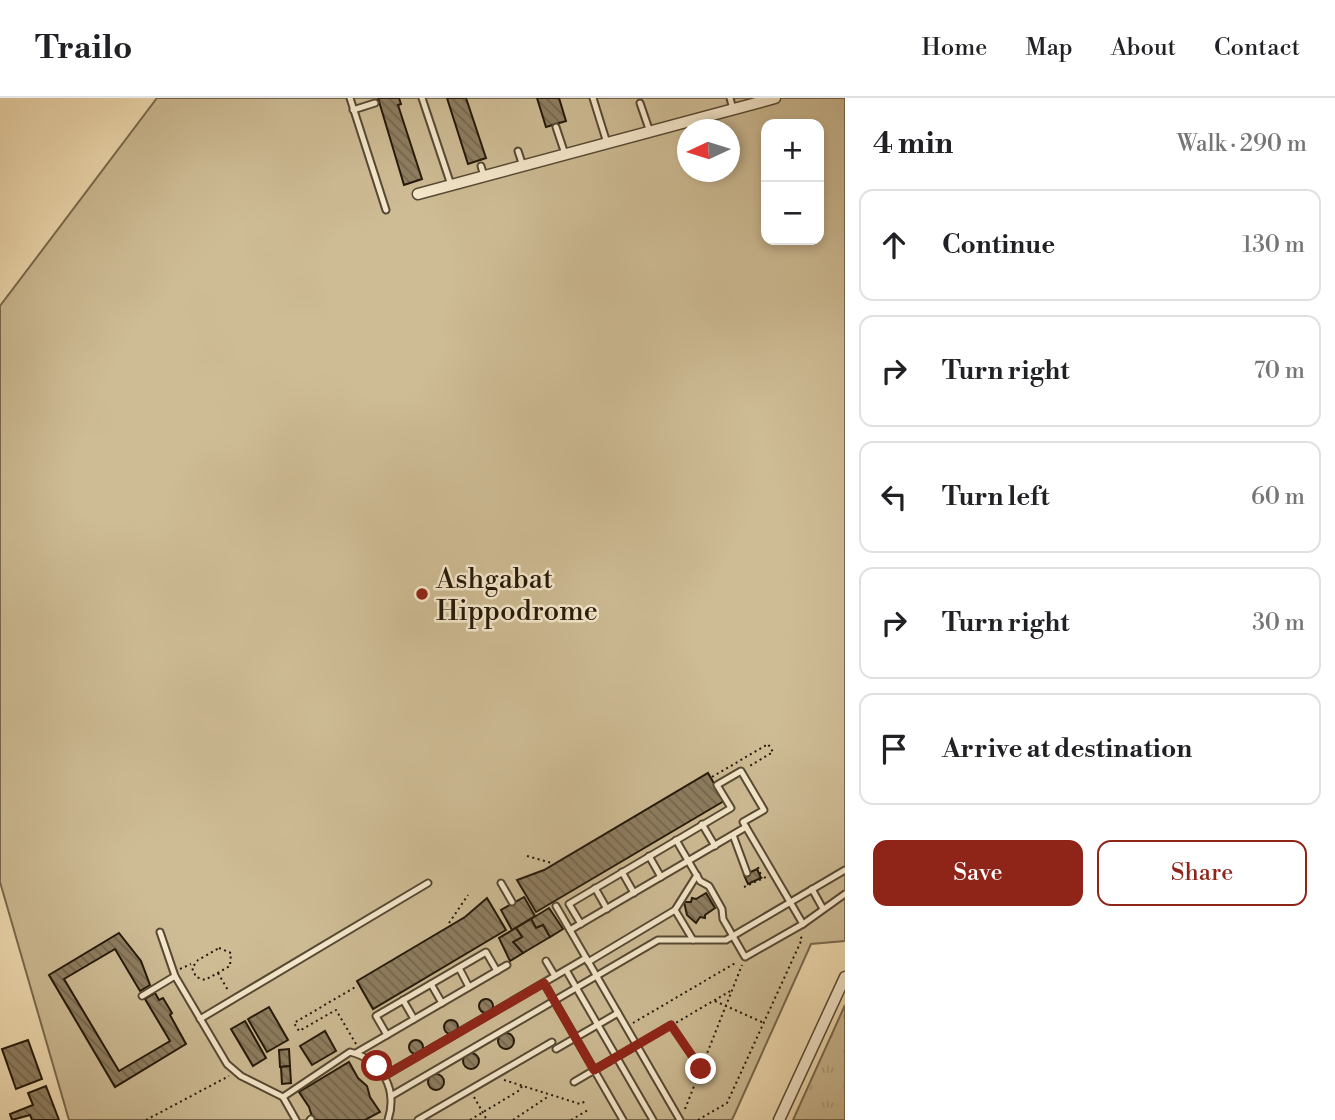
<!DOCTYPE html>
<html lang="en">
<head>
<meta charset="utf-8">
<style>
	:root { --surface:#fff; --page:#f2f2f2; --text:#202124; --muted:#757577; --line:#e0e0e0; --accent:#8f2418 }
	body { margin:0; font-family:"Libre Bodoni",serif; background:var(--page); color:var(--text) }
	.controls { position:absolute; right:21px; top:21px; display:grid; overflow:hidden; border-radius:14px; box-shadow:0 4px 10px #0003 }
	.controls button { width:63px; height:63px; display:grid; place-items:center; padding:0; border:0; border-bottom:2px solid var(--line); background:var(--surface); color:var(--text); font:35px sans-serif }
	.compass { position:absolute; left:677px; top:21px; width:63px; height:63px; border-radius:50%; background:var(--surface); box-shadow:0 4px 10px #0003; rotate:266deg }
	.stop { position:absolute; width:21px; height:21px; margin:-16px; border:5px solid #8f2418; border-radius:50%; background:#fff }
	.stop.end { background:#8f2418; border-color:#fff; box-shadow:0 2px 7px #0008 }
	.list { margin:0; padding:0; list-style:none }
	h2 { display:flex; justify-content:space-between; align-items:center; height:91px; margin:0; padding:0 28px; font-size:30px }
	h2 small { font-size:23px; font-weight:400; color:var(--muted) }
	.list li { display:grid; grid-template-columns:46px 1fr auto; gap:21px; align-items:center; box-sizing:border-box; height:112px; margin:0 14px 14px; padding:0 14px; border:2px solid var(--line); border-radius:14px }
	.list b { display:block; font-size:26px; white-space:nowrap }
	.list em { font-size:23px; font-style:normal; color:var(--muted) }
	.actions { display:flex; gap:14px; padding:21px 28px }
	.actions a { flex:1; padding:16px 0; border:2px solid var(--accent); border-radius:14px; text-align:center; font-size:24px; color:var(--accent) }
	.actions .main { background:var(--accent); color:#fff }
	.icon { flex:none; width:38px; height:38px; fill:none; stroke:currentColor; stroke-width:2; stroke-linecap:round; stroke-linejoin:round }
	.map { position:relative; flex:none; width:845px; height:1022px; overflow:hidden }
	header { display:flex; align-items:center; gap:42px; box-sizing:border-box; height:98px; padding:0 35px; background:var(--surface); border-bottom:2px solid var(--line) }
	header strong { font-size:33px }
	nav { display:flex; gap:38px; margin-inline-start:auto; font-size:24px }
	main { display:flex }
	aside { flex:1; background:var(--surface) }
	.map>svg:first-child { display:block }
	.grass { fill:url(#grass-tufts); stroke:#786a4f; stroke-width:2 }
	.pitch { fill:#cebc95; stroke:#786a4f; stroke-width:2; fill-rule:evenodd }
	.building { fill:url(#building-back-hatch); stroke:#231809; stroke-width:2 }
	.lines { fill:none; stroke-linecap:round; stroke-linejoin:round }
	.lane-casing { stroke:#564933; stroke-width:9 }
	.street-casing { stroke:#564933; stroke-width:13 }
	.path { stroke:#231809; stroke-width:2; stroke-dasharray:2 3.5; stroke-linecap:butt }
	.lane { stroke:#f6e9cd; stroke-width:5 }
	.street { stroke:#f6e9cd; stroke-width:10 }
	.route { stroke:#8f2418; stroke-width:9 }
	.poi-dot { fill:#8f2418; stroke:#f6e9cd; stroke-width:2.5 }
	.labels { text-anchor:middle; stroke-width:5; stroke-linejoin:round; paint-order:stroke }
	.poi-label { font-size:28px; fill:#231809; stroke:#f6e9cd; text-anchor:start }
</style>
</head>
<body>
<header>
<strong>Trailo</strong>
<nav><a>Home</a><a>Map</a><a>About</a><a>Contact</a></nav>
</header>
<main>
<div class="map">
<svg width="845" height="1022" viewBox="0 0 845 1022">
	<defs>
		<pattern id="grass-tufts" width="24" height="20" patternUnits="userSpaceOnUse" patternTransform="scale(1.75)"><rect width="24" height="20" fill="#cebc95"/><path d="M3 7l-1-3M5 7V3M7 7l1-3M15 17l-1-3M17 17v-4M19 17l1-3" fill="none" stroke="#b1a17f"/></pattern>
		<pattern id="building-back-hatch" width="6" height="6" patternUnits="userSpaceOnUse" patternTransform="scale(1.75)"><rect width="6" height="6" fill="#8e7e61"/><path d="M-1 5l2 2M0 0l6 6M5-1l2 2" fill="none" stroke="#74664e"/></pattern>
	</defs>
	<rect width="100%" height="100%" fill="#f1ddb2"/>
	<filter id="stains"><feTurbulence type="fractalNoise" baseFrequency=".00286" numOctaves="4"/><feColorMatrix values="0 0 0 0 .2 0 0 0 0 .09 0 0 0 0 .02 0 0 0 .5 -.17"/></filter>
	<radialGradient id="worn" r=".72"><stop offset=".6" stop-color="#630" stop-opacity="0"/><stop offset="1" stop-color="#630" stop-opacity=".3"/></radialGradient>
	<polygon class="grass" points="845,907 845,1022 793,1022"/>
	<path class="pitch" d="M 157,0 L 845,0 L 845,843 L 811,846 L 732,1022 L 69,1022 L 0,784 L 0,208 ZM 766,26 L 819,26 L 819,142 L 766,142 ZM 688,32 L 730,32 L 730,74 L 688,74 Z"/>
	<g class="building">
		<polygon points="378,0 399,0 401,6 398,7 422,81 404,87"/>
		<polygon points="447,0 466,0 486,60 468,66"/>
		<polygon points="537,0 559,0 566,23 546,29"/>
		<polygon points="708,675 724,703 536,814 517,782 544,772"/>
		<polygon points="757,771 761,780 748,786 744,777"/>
		<polygon points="706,795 715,810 705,817 705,820 700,819 696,825 687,817 684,804 691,804 692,800 696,801"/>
		<polygon points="524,799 535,818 512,832 501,812"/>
		<polygon points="487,800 506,832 373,911 357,883 465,819"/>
		<polygon points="549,810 563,831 550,839 543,827 536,830 531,821"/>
		<polygon points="531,821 536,830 543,827 550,839 523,855 513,844 522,839 516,830"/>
		<polygon points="516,830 522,839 513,844 523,855 510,863 499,840"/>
		<polygon points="119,835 141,863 150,887 140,893 115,851 64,881 119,973 170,943 145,901 155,895 159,902 163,900 172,915 170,917 186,946 115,989 49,877"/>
		<circle cx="486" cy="908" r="7"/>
		<polygon points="269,909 288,942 267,954 248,921"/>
		<circle cx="451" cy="929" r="7"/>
		<polygon points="245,923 266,960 253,968 231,931"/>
		<polygon points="325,933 336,953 312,967 300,948"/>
		<circle cx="506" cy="943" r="8"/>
		<circle cx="416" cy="949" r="7"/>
		<polygon points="28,942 42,981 16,991 2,951"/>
		<polygon points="289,951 290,968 280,969 279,952"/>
		<circle cx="471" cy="963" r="8"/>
		<polygon points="349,964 358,980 367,988 370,999 380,1014 365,1022 313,1022 309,1009 299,994"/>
		<polygon points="290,968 291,985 282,986 281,969"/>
		<circle cx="436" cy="984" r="8"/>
		<polygon points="46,988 59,1022 32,1022 30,1017 12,1022 10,1016 33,1007 28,995"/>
	</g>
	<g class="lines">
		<g class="lane-casing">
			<g id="lane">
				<polyline points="350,0 386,112"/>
				<polyline points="422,0 451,87"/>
				<polyline points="593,0 607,45"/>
				<polyline points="730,0 733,11"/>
				<polyline points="640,5 650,34"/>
				<polyline points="353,12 375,5"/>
				<polyline points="556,29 565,56"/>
				<polyline points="518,53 523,68"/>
				<polyline points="481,68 484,78"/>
				<polyline points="702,726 715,748"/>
				<polyline points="733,737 747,775"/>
				<polyline points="676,742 700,783 709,788 722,811 723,821 745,859 803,826 845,796"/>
				<polyline points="649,758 661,779"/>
				<polyline points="622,774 634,795"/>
				<polyline points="501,785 512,804"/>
				<polyline points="595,790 607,811"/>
				<polyline points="812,791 822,809"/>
				<polyline points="556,808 680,1022"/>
				<polyline points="675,812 693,842"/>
				<polyline points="581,826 569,806 731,710 717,687 741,673 764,712 743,724 803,826"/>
				<polyline points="570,832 746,729"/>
				<polyline points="160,834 175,878 227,966 241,978 283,999 296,1022"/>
				<polyline points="546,863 555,878"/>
				<polyline points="588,864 675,812 697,777"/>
				<polyline points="459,870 469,889"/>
				<polyline points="566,872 653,1022"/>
				<polyline points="544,885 623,1022"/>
				<polyline points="431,886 442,905"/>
				<polyline points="142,898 175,878"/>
				<polyline points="403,902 414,921"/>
				<polyline points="200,921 428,785"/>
				<polyline points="387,937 376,918 486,854 497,873"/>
				<polyline points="556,951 618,915"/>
				<polyline points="356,955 507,867"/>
				<polyline points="384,978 586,860"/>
				<polyline points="574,984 637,947"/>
				<polyline points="391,998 658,842 726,842 845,772"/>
				<path d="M 283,999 L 350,954 C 382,962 398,991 388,1022"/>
				<polyline points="310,1022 311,1021"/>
				<polyline points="418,1022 552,944"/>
			</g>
		</g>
		<g class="street-casing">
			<g id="street">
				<polyline points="418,96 775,0"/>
				<polyline points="779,1022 845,879"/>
			</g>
		</g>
		<g class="path">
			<polyline points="712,679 768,646 773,654 748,669"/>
			<polyline points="527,758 552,765"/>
			<polyline points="758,769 762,780"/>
			<polyline points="744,789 766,779"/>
			<polyline points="449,825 468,797"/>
			<polygon points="219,850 231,855 230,868 205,882 196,879 192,870 198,862"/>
			<polyline points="180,871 191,866"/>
			<polyline points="218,875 229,894"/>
			<polyline points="715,903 764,925"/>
			<polyline points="633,925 737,864"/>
			<polyline points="672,928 700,970"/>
			<polyline points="643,944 732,892"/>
			<polyline points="356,946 336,912 299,933 294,925 357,888"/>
			<polyline points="504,982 580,1006 586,1003"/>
			<polyline points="474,999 487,1022"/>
			<polyline points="685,1011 742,867"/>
			<polyline points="146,1022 229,978"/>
			<polyline points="470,1022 520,992 522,988"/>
			<polyline points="513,1022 549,998"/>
			<polyline points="571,1022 590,1011"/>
			<polyline points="698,1022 727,1005 802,841 799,836"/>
		</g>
		<use href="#lane" class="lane"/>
		<use href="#street" class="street"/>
	</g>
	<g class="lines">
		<polyline class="route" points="377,968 384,978 544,885 594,972 671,927 701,971"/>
	</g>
	<circle class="poi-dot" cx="422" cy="496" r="7"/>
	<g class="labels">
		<g class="poi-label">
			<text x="436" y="490">Ashgabat<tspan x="436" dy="32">Hippodrome</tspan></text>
		</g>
	</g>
	<rect width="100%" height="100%" filter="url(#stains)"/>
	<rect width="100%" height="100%" fill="url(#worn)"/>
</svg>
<div class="controls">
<button>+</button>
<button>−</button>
</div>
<svg class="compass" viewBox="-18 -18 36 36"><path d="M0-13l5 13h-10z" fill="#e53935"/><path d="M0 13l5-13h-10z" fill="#757577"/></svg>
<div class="stop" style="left:377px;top:968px"></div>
<div class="stop end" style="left:701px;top:971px"></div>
</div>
<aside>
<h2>4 min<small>Walk · 290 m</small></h2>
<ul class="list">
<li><svg class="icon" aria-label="ahead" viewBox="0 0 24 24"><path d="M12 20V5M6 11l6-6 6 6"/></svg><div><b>Continue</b></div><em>130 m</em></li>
<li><svg class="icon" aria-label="right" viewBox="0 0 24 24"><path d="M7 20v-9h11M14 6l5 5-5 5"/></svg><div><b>Turn right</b></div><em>70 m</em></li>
<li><svg class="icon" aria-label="left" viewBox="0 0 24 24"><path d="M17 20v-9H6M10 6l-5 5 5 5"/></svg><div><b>Turn left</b></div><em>60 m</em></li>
<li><svg class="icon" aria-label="right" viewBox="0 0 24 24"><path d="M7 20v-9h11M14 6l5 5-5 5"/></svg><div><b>Turn right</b></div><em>30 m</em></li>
<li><svg class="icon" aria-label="arrive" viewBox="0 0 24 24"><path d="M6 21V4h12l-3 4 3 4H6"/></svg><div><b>Arrive at destination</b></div></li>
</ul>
<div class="actions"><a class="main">Save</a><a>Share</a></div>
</aside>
</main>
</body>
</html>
